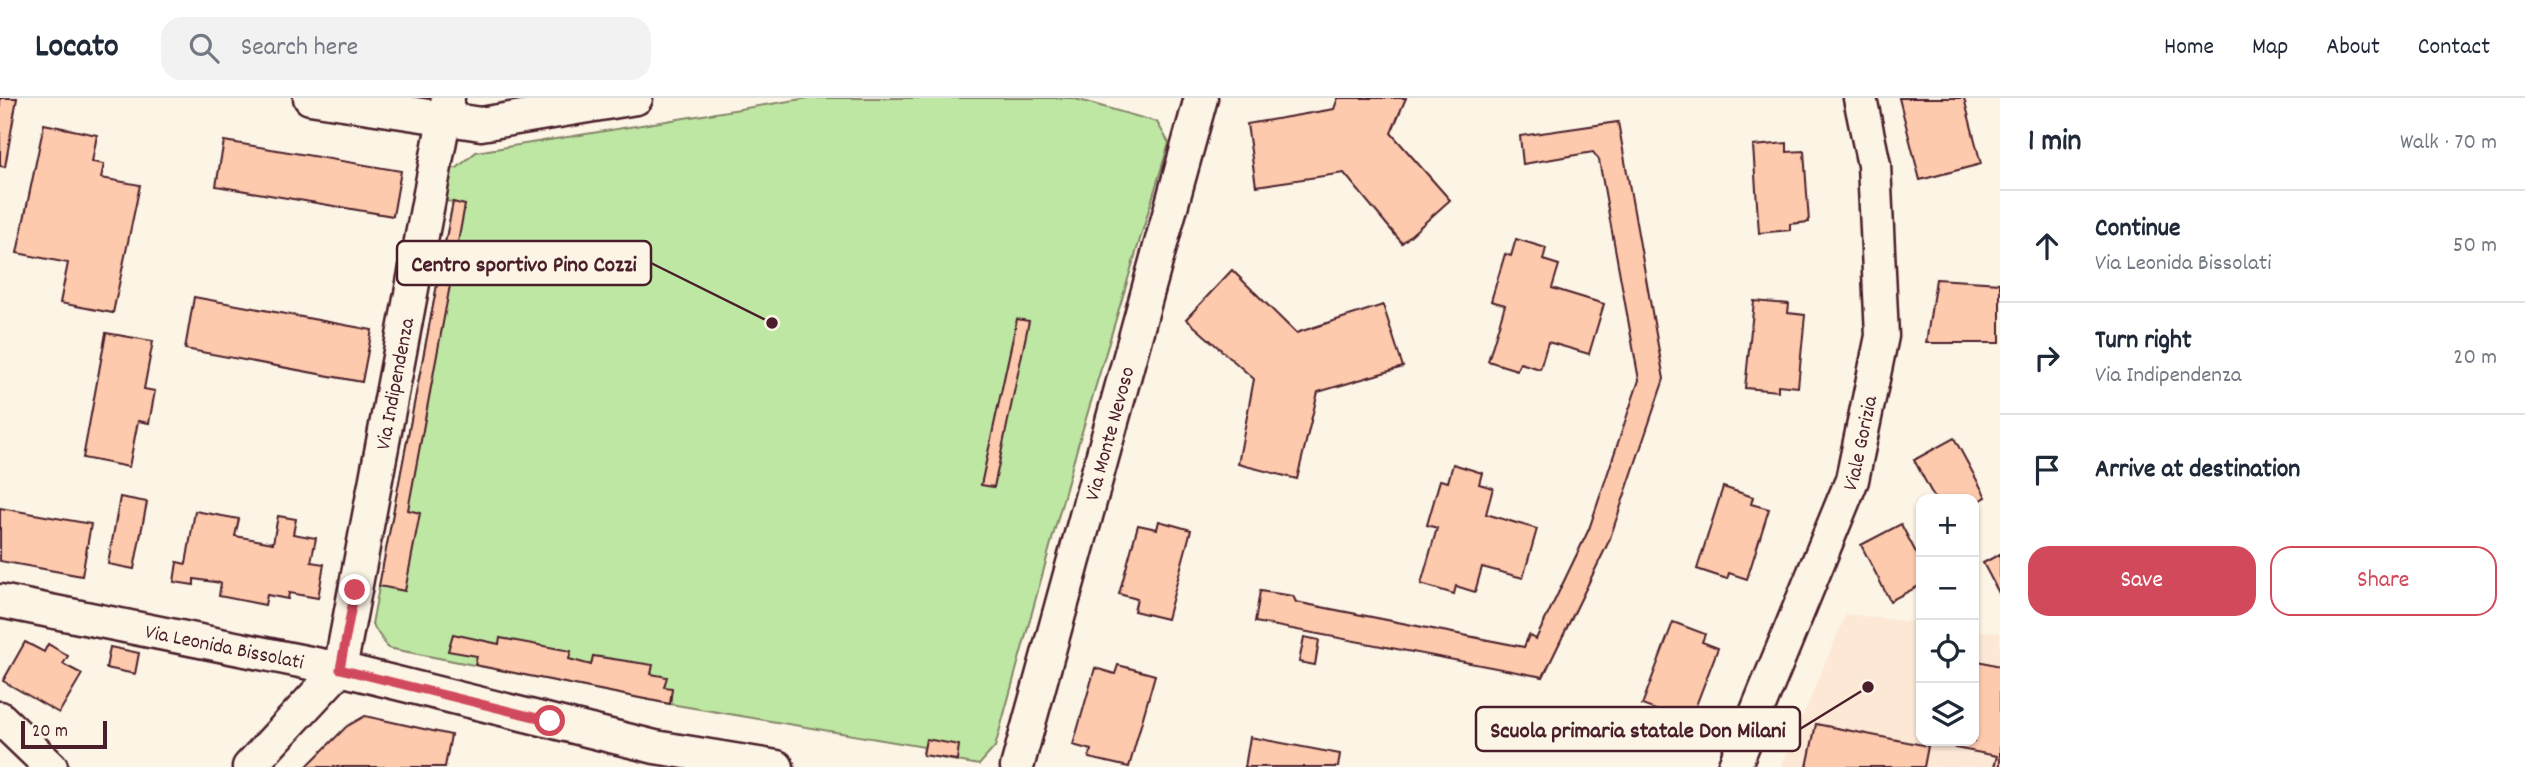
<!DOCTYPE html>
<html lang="en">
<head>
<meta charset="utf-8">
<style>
	:root { --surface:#fff; --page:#f2f2f3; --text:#1f2937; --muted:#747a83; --line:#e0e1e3; --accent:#d1495b }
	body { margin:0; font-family:Dekko,sans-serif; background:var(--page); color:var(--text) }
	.controls { position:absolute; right:21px; bottom:21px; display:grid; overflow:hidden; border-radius:14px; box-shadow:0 2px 5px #0004 }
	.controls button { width:63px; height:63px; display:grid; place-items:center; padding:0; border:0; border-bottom:2px solid var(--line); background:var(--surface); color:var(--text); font:35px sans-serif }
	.scale { position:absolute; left:21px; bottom:18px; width:86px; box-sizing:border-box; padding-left:7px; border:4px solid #4a1f2b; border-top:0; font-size:19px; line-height:24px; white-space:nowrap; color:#4a1f2b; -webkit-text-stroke:5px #fcf5e5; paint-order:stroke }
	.stop { position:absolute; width:21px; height:21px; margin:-16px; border:5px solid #d1495b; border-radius:50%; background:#fff }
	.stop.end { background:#d1495b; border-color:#fff; box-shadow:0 2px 7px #0008 }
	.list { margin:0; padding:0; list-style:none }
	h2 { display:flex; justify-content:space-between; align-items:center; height:91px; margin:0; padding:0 28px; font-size:30px }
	h2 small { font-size:23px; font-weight:400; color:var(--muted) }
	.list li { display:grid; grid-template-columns:46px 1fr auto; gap:21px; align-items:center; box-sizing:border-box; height:112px; padding:0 28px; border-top:2px solid var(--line) }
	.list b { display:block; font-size:26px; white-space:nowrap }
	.list p { margin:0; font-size:23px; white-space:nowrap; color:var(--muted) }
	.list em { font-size:23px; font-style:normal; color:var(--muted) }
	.actions { display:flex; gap:14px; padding:21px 28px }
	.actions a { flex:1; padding:16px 0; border:2px solid var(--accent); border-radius:21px; text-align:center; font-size:24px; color:var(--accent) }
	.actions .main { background:var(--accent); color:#fff }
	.icon { flex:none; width:38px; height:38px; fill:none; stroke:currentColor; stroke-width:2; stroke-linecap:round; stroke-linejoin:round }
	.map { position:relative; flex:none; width:2000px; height:669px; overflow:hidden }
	header { display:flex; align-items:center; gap:42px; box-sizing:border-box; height:98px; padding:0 35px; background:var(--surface); border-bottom:2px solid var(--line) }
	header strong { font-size:33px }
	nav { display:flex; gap:38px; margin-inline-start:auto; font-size:24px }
	.search { width:490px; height:63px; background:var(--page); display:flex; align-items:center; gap:18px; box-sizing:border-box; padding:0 24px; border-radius:21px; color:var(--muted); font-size:26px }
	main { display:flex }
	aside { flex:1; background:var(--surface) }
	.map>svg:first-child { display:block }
	.built { fill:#fce8d4 }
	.green { fill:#bde7a3; stroke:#848367; stroke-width:2 }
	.building { fill:#fdcaad; stroke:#4a1f2b; stroke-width:2 }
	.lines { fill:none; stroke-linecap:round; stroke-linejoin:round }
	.minor-casing { stroke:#4a1f2b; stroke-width:37 }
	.minor { stroke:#fcf5e5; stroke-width:32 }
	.route { stroke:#d1495b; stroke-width:9 }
	.labels { text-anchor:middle; stroke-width:5; stroke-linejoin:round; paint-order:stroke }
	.street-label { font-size:21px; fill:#4a1f2b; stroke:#fcf5e5 }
	.leader { fill:none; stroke:#4a1f2b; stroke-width:2.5 }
	.callout-dot { fill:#4a1f2b; stroke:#fcf5e5; stroke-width:2.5 }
	.callout { fill:#fcf5e5; stroke:#4a1f2b; stroke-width:2.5 }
	.callout-label { font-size:23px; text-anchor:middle; font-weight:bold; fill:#4a1f2b }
</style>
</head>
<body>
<header>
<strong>Locato</strong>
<div class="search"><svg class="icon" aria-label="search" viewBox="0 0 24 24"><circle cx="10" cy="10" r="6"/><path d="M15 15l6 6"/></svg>Search here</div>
<nav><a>Home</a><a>Map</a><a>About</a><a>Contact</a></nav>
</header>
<main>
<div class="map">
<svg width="2000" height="669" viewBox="0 0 2000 669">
	<rect width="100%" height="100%" fill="#fcf5e5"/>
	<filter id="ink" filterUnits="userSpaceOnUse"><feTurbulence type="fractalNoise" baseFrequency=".0143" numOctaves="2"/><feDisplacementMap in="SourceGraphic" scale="14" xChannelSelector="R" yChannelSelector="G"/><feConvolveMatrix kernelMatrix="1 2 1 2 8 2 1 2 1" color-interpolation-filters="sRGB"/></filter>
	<g filter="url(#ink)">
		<polygon class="built" points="1846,516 1921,525 1921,643 1974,643 1974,532 2000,535 2000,669 1781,669"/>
		<polygon class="green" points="808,0 1072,0 1157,24 1169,45 1078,347 995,649 979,667 923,657 924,649 670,606 388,550 372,526 453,104 445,103 451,70 457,70 476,54"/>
		<g class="building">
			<polygon points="0,0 17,0 5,69 0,68"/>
			<polygon points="1338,0 1406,0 1391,35 1450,102 1402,145 1344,75 1256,88 1247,26 1334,11"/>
			<polygon points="1899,0 1964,0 1981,66 1920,82"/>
			<polygon points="1618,24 1664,281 1609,443 1543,579 1255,524 1260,493 1293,498 1296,504 1524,549 1529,537 1536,541 1589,431 1639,282 1599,62 1593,54 1523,66 1520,38"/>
			<polygon points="44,26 97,37 92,64 104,66 101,80 140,87 113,215 60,205 68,165 17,155"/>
			<polygon points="224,43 401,73 393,118 216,88"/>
			<polygon points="1787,45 1787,54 1804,53 1809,124 1790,126 1790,132 1759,135 1753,48"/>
			<polygon points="453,104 465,107 408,412 420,415 405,493 379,488"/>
			<polygon points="1516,141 1546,150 1543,162 1559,167 1552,190 1604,206 1589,256 1548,244 1540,271 1520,265 1517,272 1488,263 1505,207 1491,203 1505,156 1511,158"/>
			<polygon points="1232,172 1296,235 1383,207 1403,269 1318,294 1297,381 1238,366 1254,281 1186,221"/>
			<polygon points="1936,181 2000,185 2000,245 1926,245"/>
			<polygon points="194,199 372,232 362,284 185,251"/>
			<polygon points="1754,203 1789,206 1788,215 1805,217 1798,289 1778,287 1778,293 1745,290"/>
			<polygon points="1017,221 1029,223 994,389 981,387"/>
			<polygon points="106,235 153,243 144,291 155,293 149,325 138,323 129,369 83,360"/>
			<polygon points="1954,340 1986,399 1974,406 1974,401 1935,401 1914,362"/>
			<polygon points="1453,366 1482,375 1479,386 1493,390 1486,416 1537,431 1523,480 1482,469 1475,494 1456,488 1454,496 1421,486 1437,430 1427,427 1440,382 1448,384"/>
			<polygon points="1723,389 1753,399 1751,406 1769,411 1747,481 1729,475 1727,481 1697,471"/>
			<polygon points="120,399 147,404 134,471 108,466"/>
			<polygon points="0,410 91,426 82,478 0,463"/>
			<polygon points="195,413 239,421 235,438 273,445 278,418 296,421 293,436 316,440 311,464 324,466 318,500 289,495 288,501 267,497 265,507 219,498 221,485 194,481 194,487 174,484 177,464 186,466"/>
			<polygon points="1159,423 1191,432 1167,521 1134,513 1137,501 1119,496 1138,427 1157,431"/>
			<polygon points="1901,426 1921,464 1921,487 1890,503 1861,447"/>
			<polygon points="2000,456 2000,497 1983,465"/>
			<polygon points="1673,524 1705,536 1702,544 1718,550 1692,618 1676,612 1674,619 1642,607"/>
			<polygon points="453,536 499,546 500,540 571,553 569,561 591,567 593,558 653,567 651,576 667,579 664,589 672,590 670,606 475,567 477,558 448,553"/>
			<polygon points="1304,539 1319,542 1315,567 1299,564"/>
			<polygon points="25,544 44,554 48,546 68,558 63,566 82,576 59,615 3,583"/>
			<polygon points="110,549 139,555 135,576 106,570"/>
			<polygon points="1974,562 2000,568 2000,669 1994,669 1997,658 1955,650 1956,643 1974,643"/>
			<polygon points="1118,567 1155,577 1129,669 1089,660 1091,652 1073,647 1095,570 1115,576"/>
			<polygon points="365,618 451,637 445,669 306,669 346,629"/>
			<polygon points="1816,626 1928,648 1924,669 1807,669"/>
			<polygon points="1250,639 1340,656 1338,669 1245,669"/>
			<polygon points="926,641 959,647 957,662 923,657"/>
		</g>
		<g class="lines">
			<g class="minor-casing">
				<g id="minor">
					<polyline points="310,0 481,26 636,0"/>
					<path id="s1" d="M 0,503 L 340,571 L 655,649 L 777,669"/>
					<polyline points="0,620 51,669"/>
					<path id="s2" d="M 249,669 L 340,571 L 448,0"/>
					<path id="s3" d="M 1017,669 L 1201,0"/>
					<path id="s4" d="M 1734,669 L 1852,382 L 1882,238 L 1874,67 L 1860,0"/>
				</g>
			</g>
			<use href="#minor" class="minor"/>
		</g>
	</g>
	<g class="lines" filter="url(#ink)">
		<polyline class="route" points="355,492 340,571 550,623"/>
	</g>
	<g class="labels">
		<g class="street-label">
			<text dy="7" stroke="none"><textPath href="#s2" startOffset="424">Via Indipendenza</textPath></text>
			<text dy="7" stroke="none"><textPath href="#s3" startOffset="346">Via Monte Nevoso</textPath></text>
			<text dy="7" stroke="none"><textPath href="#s4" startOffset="348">Viale Gorizia</textPath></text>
			<text dy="7" stroke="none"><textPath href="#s1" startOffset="229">Via Leonida Bissolati</textPath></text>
		</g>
	</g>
	<path class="leader" d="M772 225L651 165M1868 589L1800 631"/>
	<g class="callout-dot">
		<circle cx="772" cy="225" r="7"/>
		<circle cx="1868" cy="589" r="7"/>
	</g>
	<g class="callout">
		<rect x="397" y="143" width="254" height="44" rx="7"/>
		<rect x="1476" y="609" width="324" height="44" rx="7"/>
	</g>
	<g class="callout-label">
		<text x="524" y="173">Centro sportivo Pino Cozzi</text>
		<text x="1638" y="639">Scuola primaria statale Don Milani</text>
	</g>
</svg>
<div class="controls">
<button>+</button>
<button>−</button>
<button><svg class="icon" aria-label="locate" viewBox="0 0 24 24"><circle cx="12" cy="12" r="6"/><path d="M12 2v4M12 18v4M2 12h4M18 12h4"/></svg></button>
<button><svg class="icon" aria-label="layers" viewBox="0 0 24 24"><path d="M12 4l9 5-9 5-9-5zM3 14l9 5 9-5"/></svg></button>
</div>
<div class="scale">20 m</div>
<div class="stop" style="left:550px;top:623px"></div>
<div class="stop end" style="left:355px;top:492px"></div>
</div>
<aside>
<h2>1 min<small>Walk · 70 m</small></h2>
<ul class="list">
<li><svg class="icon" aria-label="ahead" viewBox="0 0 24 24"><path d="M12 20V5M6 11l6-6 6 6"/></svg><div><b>Continue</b><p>Via Leonida Bissolati</p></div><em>50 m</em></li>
<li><svg class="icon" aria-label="right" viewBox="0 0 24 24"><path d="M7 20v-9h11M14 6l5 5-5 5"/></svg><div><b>Turn right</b><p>Via Indipendenza</p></div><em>20 m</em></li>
<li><svg class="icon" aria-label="arrive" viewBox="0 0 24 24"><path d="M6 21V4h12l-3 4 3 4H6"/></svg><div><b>Arrive at destination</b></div></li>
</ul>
<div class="actions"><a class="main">Save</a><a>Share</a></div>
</aside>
</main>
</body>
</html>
